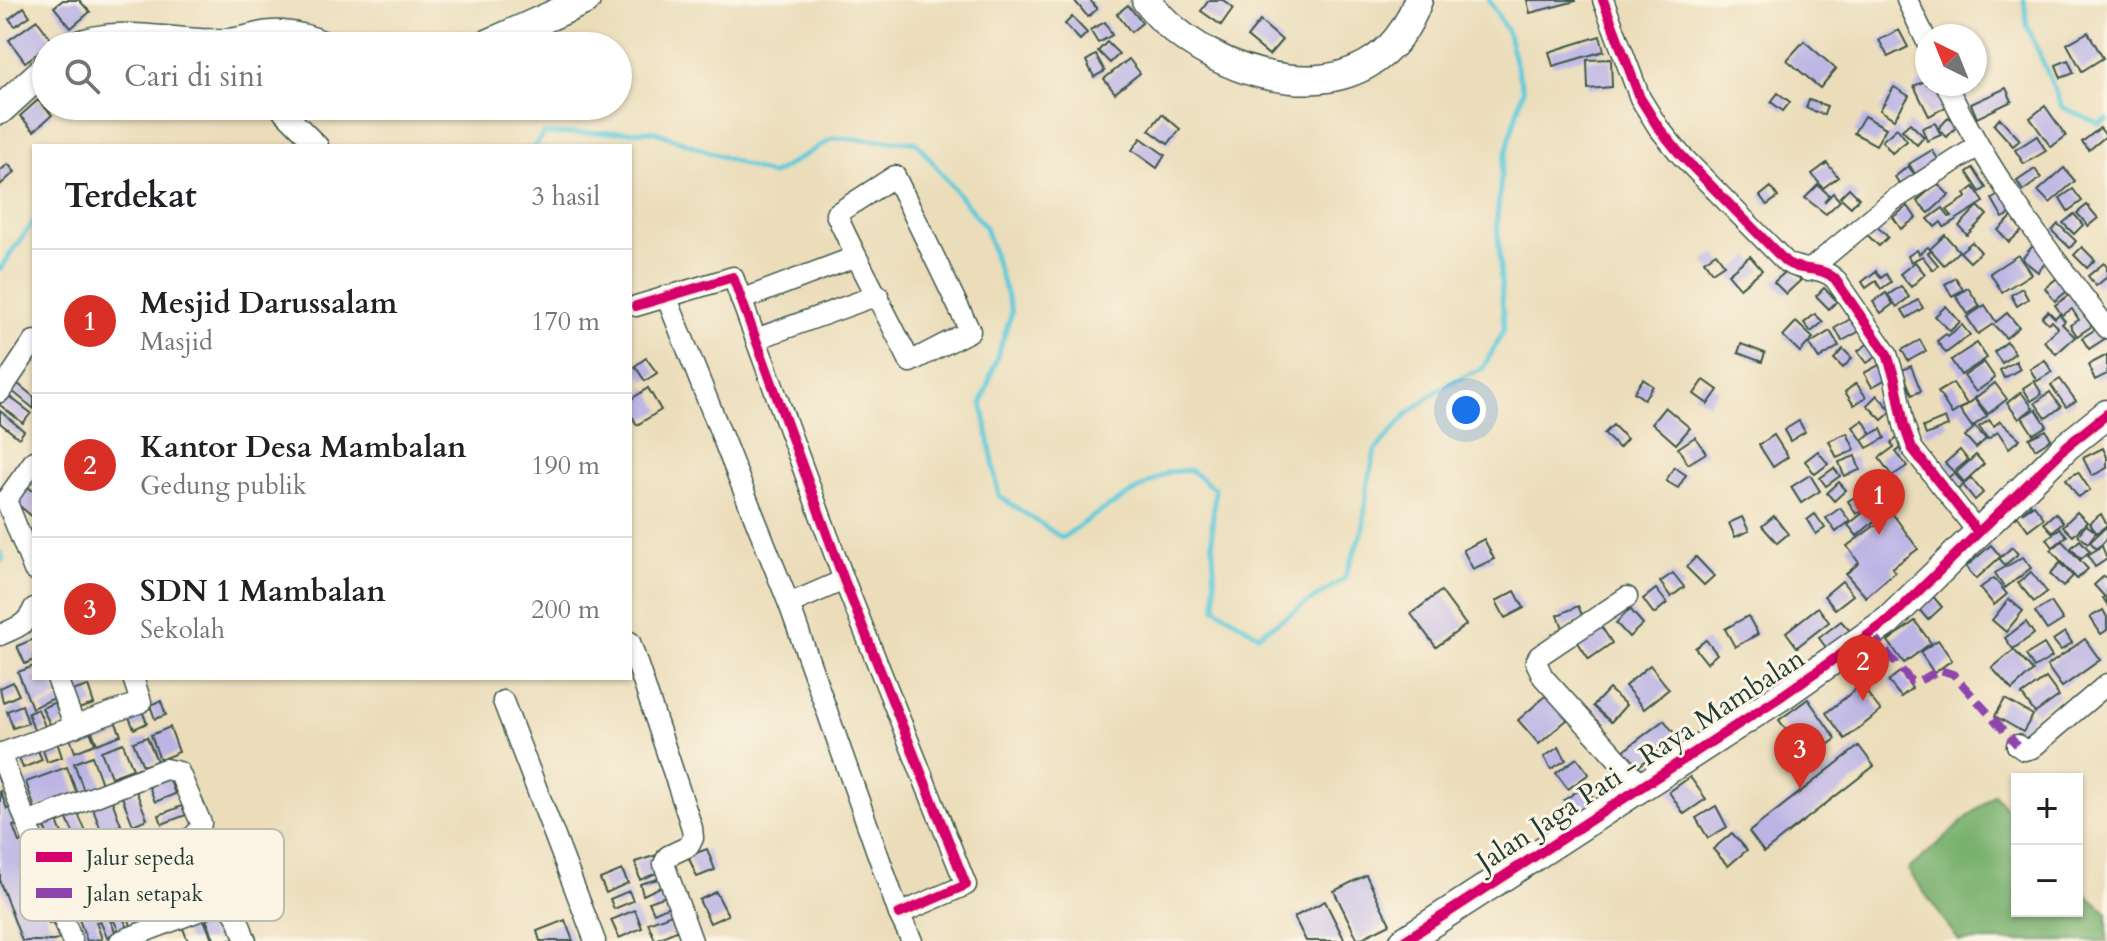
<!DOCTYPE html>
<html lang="id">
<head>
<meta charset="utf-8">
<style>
	:root { --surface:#fff; --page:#f6f6f6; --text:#202124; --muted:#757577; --line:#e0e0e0; --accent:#d93025 }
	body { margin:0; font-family:Cardo,serif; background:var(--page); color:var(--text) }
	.controls { position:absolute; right:24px; bottom:24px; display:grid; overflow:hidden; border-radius:0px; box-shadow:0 2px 6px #0004 }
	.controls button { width:72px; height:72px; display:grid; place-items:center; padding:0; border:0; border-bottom:2px solid var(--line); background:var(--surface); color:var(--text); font:40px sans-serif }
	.compass { position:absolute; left:1915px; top:24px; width:72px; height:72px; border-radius:50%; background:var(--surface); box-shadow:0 2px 6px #0004; rotate:317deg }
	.you { position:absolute; left:1466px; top:410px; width:28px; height:28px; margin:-20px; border:6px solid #fff; border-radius:50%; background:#1a73e8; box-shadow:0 0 0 12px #1a73e833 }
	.badge { display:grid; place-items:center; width:52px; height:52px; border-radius:50%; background:var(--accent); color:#fff; font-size:26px; font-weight:700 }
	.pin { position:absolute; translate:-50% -66px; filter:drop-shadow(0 2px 4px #0008) }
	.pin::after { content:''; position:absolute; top:42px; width:28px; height:24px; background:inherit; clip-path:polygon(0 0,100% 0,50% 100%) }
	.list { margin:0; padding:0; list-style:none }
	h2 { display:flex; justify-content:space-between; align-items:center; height:104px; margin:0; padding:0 32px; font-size:34px }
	h2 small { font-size:26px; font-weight:400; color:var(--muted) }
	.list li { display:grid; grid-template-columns:52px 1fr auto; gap:24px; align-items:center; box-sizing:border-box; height:144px; padding:0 32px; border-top:2px solid var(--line) }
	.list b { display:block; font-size:30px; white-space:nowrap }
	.list p { margin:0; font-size:26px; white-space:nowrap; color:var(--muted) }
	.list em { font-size:26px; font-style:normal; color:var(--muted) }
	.icon { flex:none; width:44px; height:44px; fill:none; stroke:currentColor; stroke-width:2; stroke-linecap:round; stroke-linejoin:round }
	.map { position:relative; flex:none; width:2107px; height:941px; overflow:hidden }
	.search { position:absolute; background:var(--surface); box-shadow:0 2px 6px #0004; left:32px; top:32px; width:600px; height:88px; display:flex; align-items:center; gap:20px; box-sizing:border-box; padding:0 28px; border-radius:44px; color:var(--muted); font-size:30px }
	.panel { position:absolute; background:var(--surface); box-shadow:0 2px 6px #0004; left:32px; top:144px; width:600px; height:536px; border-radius:0px }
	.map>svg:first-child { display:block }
	.forest { fill:#79b16e; stroke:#4c7751; stroke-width:2 }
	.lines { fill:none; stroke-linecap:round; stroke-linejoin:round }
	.stream { stroke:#5fc9d9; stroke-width:5 }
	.building { fill:#bbb4e5 }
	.street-casing { stroke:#3e5548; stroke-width:23 }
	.secondary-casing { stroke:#3e5548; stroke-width:31 }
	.street { stroke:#fff; stroke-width:20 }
	.secondary { stroke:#fff; stroke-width:28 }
	.quiet { stroke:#8e44ad; stroke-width:8; stroke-dasharray:16 8; stroke-linecap:butt }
	.cycleway-casing { stroke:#fcf5e5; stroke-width:15 }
	.cycleway { stroke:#d6006c; stroke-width:10 }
	.labels { text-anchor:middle; stroke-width:6; stroke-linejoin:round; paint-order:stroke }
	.street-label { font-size:28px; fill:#1f3d34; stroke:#fcf5e5 }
	.key { fill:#fcf5e5; stroke:#babeb0; stroke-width:2 }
	.key-label { font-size:22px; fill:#1f3d34 }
</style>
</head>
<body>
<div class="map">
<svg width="2107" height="941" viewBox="0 0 2107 941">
	<rect width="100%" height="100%" fill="#fcf5e5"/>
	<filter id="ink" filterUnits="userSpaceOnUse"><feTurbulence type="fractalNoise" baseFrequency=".0125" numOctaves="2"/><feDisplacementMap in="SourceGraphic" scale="16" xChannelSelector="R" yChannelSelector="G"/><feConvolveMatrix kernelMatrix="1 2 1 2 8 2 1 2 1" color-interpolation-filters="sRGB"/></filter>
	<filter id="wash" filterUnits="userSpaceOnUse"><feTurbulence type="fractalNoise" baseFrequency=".006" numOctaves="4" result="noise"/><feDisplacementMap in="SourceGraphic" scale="32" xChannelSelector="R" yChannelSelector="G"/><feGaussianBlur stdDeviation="1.8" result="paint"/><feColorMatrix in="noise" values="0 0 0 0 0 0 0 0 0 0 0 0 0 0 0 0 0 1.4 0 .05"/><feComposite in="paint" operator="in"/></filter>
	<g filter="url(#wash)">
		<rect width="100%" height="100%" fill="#ebddba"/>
		<polygon class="forest" points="1994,794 2017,821 2017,911 2077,911 2077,886 2107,913 2107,941 1959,941 1908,870"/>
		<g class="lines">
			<g class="stream">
				<polyline points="2024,0 2027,25 2062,107 2099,124 2107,120"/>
				<polyline points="535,146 543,134 653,131 771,175 834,138 916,142 985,227 1012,312 982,402 999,496 1062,538 1098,513 1168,472 1190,470 1215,489 1212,528 1216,608 1258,635 1344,579 1363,529 1367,487 1375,451 1407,414 1444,386 1483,368 1504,330 1497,218 1502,167 1523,90 1507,31 1489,0"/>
				<polyline points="0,269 34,221"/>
				<polyline points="0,552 3,559 0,562"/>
			</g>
		</g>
		<g id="blocks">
			<g class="building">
				<polygon points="63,0 79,0 90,12 71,28 54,7"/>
				<polygon points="1074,0 1090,0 1097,9 1088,17"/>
				<polygon points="1209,0 1223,0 1233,8 1221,25 1201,11"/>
				<polygon points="1527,0 1576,0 1576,1 1530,13"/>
				<polygon points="1128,5 1142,23 1131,32 1117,14"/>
				<polygon points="24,7 30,16 15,26 9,19"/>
				<polygon points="1072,17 1087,33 1080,40 1065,24"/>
				<polygon points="37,20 53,42 25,62 9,40"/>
				<polygon points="1260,21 1282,40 1269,55 1247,37"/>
				<polygon points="1105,22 1112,35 1098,43 1090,30"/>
				<polygon points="1899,30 1908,47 1888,57 1879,40"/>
				<polygon points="2088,32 2103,58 2082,71 2067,44"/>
				<polygon points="1600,36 1604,51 1553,66 1549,52"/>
				<polygon points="1804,41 1836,69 1820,88 1787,60"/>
				<polygon points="1107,42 1119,54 1110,63 1098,51"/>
				<polygon points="1096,55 1105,71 1094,77 1086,61"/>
				<polygon points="1129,59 1140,73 1115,93 1104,79"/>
				<polygon points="1611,59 1612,87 1588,89 1587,60"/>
				<polygon points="2068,60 2074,73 2061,78 2056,65"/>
				<polygon points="1927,80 1927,84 1936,84 1947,106 1929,116 1914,86"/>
				<polygon points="1894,87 1909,96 1894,119 1880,110"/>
				<polygon points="2006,88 2012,101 1977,118 1971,104"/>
				<polygon points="1778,93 1790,102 1783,111 1771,102"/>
				<polygon points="38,100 52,115 34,131 20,116"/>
				<polygon points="1809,100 1827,106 1824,115 1806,108"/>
				<polygon points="2045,106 2066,136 2051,147 2030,118"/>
				<polygon points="1162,114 1180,129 1168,144 1149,130"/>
				<polygon points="1864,116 1886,128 1876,145 1854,133"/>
				<polygon points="1949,117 1958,125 1947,137 1938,129"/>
				<polygon points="2000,118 2020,140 2013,146 1994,125"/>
				<polygon points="1910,123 1924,137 1917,145 1902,130"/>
				<polygon points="1935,123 1941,135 1927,141 1922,128"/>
				<polygon points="1897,128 1907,141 1892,153 1882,141"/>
				<polygon points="2100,128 2106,136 2089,150 2082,142"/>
				<polygon points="2037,136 2046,151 2024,164 2015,150"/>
				<polygon points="1141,138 1165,155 1157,168 1132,150"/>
				<polygon points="1932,150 1938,159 1915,174 1909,164"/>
				<polygon points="1827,163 1838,177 1823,188 1812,174"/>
				<polygon points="8,164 15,172 0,185 0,171"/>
				<polygon points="1908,166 1917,177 1903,188 1895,177"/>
				<polygon points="1973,168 1986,188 1980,192 1967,172"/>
				<polygon points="2064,168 2075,181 2050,203 2038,191"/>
				<polygon points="2035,169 2041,178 2023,191 2017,181"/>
				<polygon points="1937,183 1949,195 1929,213 1917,201"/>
				<polygon points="1818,185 1829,195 1824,202 1833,193 1840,201 1826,214 1805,198"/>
				<polygon points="1771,187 1778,197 1767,205 1760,196"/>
				<polygon points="1974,187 1984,202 1944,227 1941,222 1935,227 1928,219 1943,208 1949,217 1952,216 1947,210 1967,197 1965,194"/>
				<polygon points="1849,188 1859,198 1851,207 1840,197"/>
				<polygon points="2073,189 2082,201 2068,211 2060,198"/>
				<polygon points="2005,191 2017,210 2003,218 1992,199"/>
				<polygon points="2087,205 2098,218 2088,226 2077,213"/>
				<polygon points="1908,206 1916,218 1901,229 1893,217"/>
				<polygon points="1978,206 1987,215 1967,235 1959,226"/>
				<polygon points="2074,214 2083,225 2074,234 2063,223"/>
				<polygon points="2013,216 2024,229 2009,242 1998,230"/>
				<polygon points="1871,221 1888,237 1879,246 1862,230"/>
				<polygon points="2058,224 2076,241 2070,248 2052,231"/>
				<polygon points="1945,235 1959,251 1944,265 1930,249"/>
				<polygon points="1972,242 1981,252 1970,262 1960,252"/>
				<polygon points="2035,243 2051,256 2038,272 2022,259"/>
				<polygon points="1928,247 1931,251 1928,253 1938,265 1933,270 1922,256 1911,262 1908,256 1917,250 1919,254"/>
				<polygon points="2082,247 2095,260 2087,268 2074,255"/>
				<polygon points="1716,253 1724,264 1712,272 1704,261"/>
				<polygon points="2018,255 2031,274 2002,292 1990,273"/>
				<polygon points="1750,256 1762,270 1740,288 1728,274"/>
				<polygon points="1915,262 1925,274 1911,287 1900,274"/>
				<polygon points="2104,263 2107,267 2107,277 2096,286 2088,276"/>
				<polygon points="1790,268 1801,280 1786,294 1774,282"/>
				<polygon points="1876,271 1881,278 1886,274 1891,282 1881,289 1876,281 1866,288 1862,282"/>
				<polygon points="2062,274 2072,287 2055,301 2045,288"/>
				<polygon points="1956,278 1963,290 1952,296 1945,284"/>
				<polygon points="1901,286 1909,297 1897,307 1888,295"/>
				<polygon points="1824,288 1837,301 1829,309 1816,296"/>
				<polygon points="1968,288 1980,306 1968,314 1956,296"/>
				<polygon points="2022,288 2028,299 2017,306 2011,295"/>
				<polygon points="2075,291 2091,311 2084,315 2092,326 2077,336 2070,325 2079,320 2072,309 2062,315 2055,305"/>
				<polygon points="1886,293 1893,304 1881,313 1873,302"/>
				<polygon points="1918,300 1923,308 1907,318 1902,310"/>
				<polygon points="1985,305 1996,322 2007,313 2019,327 2006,338 1993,324 1978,334 1967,317"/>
				<polygon points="1946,306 1960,322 1950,331 1935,316"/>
				<polygon points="2048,311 2055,318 2059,314 2065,321 2062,324 2075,337 2056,354 2044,341 2058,328 2051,321 2048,323 2042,317"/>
				<polygon points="1815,314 1823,322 1811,332 1804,323"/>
				<polygon points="1852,318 1860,331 1842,341 1835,328"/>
				<polygon points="1796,322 1813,338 1800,352 1783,336"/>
				<polygon points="1962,325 1970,335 1946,353 1937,341 1946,334 1948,336"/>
				<polygon points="2099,327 2106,338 2089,349 2082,338"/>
				<polygon points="1830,331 1839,346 1819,359 1809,344"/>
				<polygon points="1920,340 1926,351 1908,361 1902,350"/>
				<polygon points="1870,342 1880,354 1867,363 1858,351"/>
				<polygon points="2007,342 2015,353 2002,363 1994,352"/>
				<polygon points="1977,343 1987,358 1961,375 1951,360"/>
				<polygon points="1741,344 1765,353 1762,362 1738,353"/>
				<polygon points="1843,349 1852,358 1843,368 1834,359"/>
				<polygon points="2107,355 2107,374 2095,380 2088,365"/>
				<polygon points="646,358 657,373 645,381 635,366"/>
				<polygon points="2045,360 2052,372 2037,381 2030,369"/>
				<polygon points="2016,361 2020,369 2004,378 2000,370"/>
				<polygon points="1984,362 1995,378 1976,392 1964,376"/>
				<polygon points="1879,365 1886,379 1872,387 1864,373"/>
				<polygon points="1911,366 1921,391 1912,395 1902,370"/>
				<polygon points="12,379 34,397 34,409 6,386"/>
				<polygon points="1643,379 1653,386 1644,399 1634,392"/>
				<polygon points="2060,379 2076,401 2066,407 2051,385"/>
				<polygon points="1704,380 1718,390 1708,404 1694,394"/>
				<polygon points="2034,381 2042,394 2031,401 2023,388"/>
				<polygon points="1856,383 1866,397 1854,405 1845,392"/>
				<polygon points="1953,383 1967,404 1952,414 1938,392"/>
				<polygon points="1995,383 2007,399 1988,414 1975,398"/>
				<polygon points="648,388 661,410 637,425 630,413 630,400"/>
				<polygon points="2,391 31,413 23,423 0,405"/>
				<polygon points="2021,392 2033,408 2019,419 2007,403"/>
				<polygon points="2050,392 2061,407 2046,418 2035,403"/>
				<polygon points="1877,395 1892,411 1882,420 1867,405"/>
				<polygon points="1975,399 1987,416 1972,427 1960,410"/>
				<polygon points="1665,407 1690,428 1676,444 1652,423"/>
				<polygon points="2036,409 2047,426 2033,434 2022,417"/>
				<polygon points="0,411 24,431 19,438 0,423"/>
				<polygon points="1945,418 1948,426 1926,435 1923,427"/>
				<polygon points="1863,420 1871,433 1862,440 1853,427"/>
				<polygon points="1989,420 1994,426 2000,421 2020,439 2009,448 1998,432 1988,439 1979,427"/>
				<polygon points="1799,421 1805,432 1790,441 1784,430"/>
				<polygon points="1613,425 1627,439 1619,448 1604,434"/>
				<polygon points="1975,427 1986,439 1976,448 1965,436"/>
				<polygon points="1881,429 1885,438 1867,448 1862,440"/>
				<polygon points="2046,430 2051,439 2035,449 2029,438"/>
				<polygon points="1847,433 1855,450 1837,458 1829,441"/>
				<polygon points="1903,434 1909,442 1896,452 1907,466 1892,476 1879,458 1894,447 1891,443"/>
				<polygon points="1774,435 1788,457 1773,467 1759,445"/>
				<polygon points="1695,437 1706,453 1688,464 1678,448"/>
				<polygon points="2103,448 2107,457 2107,468 2092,476 2083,458"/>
				<polygon points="1960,450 1968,460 1954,472 1945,463"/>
				<polygon points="1818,451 1828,464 1815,474 1805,461"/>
				<polygon points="1976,455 1984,464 1964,482 1956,473"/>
				<polygon points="1855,456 1860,470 1844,476 1839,462"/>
				<polygon points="1674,467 1686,475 1678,488 1666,481"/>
				<polygon points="1834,468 1840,476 1826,486 1820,478"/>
				<polygon points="2078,472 2090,490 2078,497 2066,479"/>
				<polygon points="1954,473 1964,484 1971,478 1983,493 1975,500 1963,485 1953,494 1943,482"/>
				<polygon points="1810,475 1820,491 1801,503 1791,487"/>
				<polygon points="1839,482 1846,490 1834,501 1827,493"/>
				<polygon points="1870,484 1880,497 1869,504 1860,492"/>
				<polygon points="28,487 34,492 34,518 15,502"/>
				<polygon points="1860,494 1867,508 1856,514 1848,501"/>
				<polygon points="2023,495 2031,505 2022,513 2034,505 2044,518 2028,530 2018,516 2016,518 2007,508"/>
				<polygon points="1871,506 1879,517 1857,536 1848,525"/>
				<polygon points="1840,508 1850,521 1836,532 1826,518"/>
				<polygon points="2077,512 2087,522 2073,536 2063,526"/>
				<polygon points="1892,513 1918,549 1892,568 1895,572 1866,597 1846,574 1859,563 1847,546"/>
				<polygon points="2055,513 2063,522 2052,532 2044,523"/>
				<polygon points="1815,514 1825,528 1816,534 1807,520"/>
				<polygon points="2101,514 2107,525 2097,533 2089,523"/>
				<polygon points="1774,516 1788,534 1777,543 1762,526"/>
				<polygon points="1742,517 1749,531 1735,537 1729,523"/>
				<polygon points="2086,525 2096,532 2088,543 2078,535"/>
				<polygon points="2107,526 2107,539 2097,549 2090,542"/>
				<polygon points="2060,528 2067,536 2053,547 2047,539"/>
				<polygon points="1484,539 1494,559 1473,569 1463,550"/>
				<polygon points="2080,540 2090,551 2081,559 2071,548"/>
				<polygon points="2062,541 2088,569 2077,579 2051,550"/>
				<polygon points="1991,545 2001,557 2012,547 2018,554 2005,565 1999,558 1976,579 1966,567"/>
				<polygon points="2102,546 2107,559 2095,567 2088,555"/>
				<polygon points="1696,557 1714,576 1704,585 1686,567"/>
				<polygon points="2023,557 2031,568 2005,588 1995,573"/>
				<polygon points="2060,563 2073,576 2063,587 2050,574"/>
				<polygon points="2031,572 2047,592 2034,602 2018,583"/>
				<polygon points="1673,573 1684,587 1671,597 1660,582"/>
				<polygon points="2104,576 2107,579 2107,604 2103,598 2105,597 2094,585"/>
				<polygon points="1994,578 2007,594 1994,605 1980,588"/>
				<polygon points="1842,581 1853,595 1835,609 1824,596"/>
				<polygon points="1926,588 1942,607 1928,620 1912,601"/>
				<polygon points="1656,589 1667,603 1654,614 1643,599"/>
				<polygon points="1441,591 1466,625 1436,647 1411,614"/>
				<polygon points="1515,591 1524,608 1505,618 1496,601"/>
				<polygon points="2009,599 2023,611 2006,632 1992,620"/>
				<polygon points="2051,602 2063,620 2047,630 2035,612"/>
				<polygon points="1578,606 1584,619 1563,628 1558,615"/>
				<polygon points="1818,607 1829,622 1797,647 1786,632"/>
				<polygon points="1630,609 1643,624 1629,637 1616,623"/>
				<polygon points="2103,610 2107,617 2107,630 2101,634 2090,617"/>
				<polygon points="1748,616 1758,634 1735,647 1725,629"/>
				<polygon points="1841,621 1851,632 1828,650 1819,638"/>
				<polygon points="1915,621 1931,643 1904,663 1888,641"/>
				<polygon points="2026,622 2034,634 2013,649 2005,638"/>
				<polygon points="1601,626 1612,643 1589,659 1577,641"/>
				<polygon points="2065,632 2072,643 2061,650 2053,640"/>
				<polygon points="34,639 34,660 25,664 17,646"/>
				<polygon points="2085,639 2100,660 2062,687 2047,666"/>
				<polygon points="1706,640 1717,654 1707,663 1695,648"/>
				<polygon points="1938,640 1952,660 1934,673 1920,652"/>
				<polygon points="2044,644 2052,657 2034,668 2026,655"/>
				<polygon points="2014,650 2033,671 2012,690 1992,668"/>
				<polygon points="1650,665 1669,689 1644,709 1625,686"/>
				<polygon points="34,666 34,678 49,678 57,697 32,708 18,672"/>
				<polygon points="1900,672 1912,688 1901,697 1888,681"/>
				<polygon points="2046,678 2059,696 2035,713 2022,695"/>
				<polygon points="13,682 19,695 3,702 0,688"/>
				<polygon points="1861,685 1881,711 1845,739 1826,713"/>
				<polygon points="88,686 94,704 75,710 69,692"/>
				<polygon points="1609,689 1626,705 1611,722 1593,706"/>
				<polygon points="1547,695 1568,719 1539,744 1518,720"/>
				<polygon points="1808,699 1836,739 1807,759 1779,720"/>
				<polygon points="2005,699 2033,715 2023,732 1995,716"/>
				<polygon points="60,700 70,719 52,728 42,708"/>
				<polygon points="161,701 166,715 155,719 150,705"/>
				<polygon points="139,704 147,723 134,729 126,710"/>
				<polygon points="22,705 28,723 13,728 7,711"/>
				<polygon points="38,709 46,729 35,733 28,713"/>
				<polygon points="112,714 121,735 97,744 89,724"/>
				<polygon points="1664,720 1677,737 1635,769 1622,752"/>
				<polygon points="88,726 95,744 75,752 68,733"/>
				<polygon points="170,727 179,752 160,760 151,735"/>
				<polygon points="147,737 157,761 143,766 133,742"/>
				<polygon points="56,739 62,757 47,762 41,744"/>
				<polygon points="35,743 42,760 23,768 16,751"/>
				<polygon points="123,743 133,769 111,777 101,751"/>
				<polygon points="1859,746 1874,766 1764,852 1749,832"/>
				<polygon points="1559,747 1566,760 1551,769 1544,757"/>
				<polygon points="92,756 102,784 84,791 74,763"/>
				<polygon points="1577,758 1589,774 1568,789 1556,773"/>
				<polygon points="67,767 77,794 35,809 26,782"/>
				<polygon points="1690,777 1706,799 1684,814 1669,792"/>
				<polygon points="169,778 175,794 155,802 149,786"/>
				<polygon points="1585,786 1596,801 1574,816 1564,800"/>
				<polygon points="0,790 7,809 12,808 17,825 13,826 19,842 22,841 34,863 28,866 32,878 34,877 49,924 53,923 59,939 54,941 22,941 0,882"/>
				<polygon points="136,791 147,819 133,825 122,797"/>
				<polygon points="111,798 121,825 102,833 92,806"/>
				<polygon points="182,806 186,815 162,824 159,815"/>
				<polygon points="1716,806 1727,827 1708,838 1696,818"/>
				<polygon points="76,810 90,840 79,845 65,815"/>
				<polygon points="56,819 69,850 56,856 43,824"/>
				<polygon points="1732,833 1747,850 1728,866 1713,849"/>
				<polygon points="707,849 715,870 697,877 688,856"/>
				<polygon points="657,855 664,870 640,880 635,862"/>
				<polygon points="137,868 146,893 136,897 137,900 147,897 154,919 131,926 127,912 121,914 128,928 120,933 112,917 109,918 116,933 107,937 100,921 96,922 102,939 87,941 79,919 85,917 84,913 78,916 68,891 85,888 110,875 112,879"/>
				<polygon points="622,870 628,883 606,893 600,879"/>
				<polygon points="1366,875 1390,924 1358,940 1334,891"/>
				<polygon points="665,877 667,884 643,895 640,884"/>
				<polygon points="629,891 633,901 614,909 610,899"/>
				<polygon points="716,892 728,915 710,923 699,900"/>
				<polygon points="669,895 674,904 654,913 649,902"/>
				<polygon points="1325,901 1345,941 1306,941 1294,917"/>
				<polygon points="226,908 239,939 215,941 205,917"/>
				<polygon points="635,910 642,928 619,938 611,920"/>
				<polygon points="674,913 681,929 655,940 648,923"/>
				<polygon points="203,917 213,941 188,941 182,926"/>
				<polygon points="565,920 573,941 540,941 537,931"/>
			</g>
		</g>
	</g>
	<g filter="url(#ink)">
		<use href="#blocks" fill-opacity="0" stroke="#3e5548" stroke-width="2"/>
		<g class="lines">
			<g class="street-casing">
				<g id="street">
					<path d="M 1603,0 L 1640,98 L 1658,127 L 1680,154 L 1786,262 C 1802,273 1821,265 1835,279 L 1887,354 L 1895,379 L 1904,425 L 1912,448 L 1977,531"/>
					<polyline points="1907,0 1927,42"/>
					<path d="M 1946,84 C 1988,172 2048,251 2107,328"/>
					<polyline points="278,106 318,146"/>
					<path d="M 895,176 L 970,331 L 910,362 C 886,312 859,265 836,214 Z"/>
					<polyline points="1808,271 1892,201 1978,146"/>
					<polyline points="666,296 789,604 899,914 912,941"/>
					<polyline points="741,300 855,257"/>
					<polyline points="636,306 733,277 844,580 966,885 899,914"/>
					<polyline points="756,339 878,295"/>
					<polyline points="0,392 34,341"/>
					<polyline points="34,461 6,500 34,570"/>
					<polyline points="1627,597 1539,656 1536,662 1543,677 1643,787"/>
					<polyline points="789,604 844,580"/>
					<path d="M 0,635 C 16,628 27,625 34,608"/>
					<polyline points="630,642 692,828 693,838 689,846 668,856 664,864 692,941"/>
					<polyline points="57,678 75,727"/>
					<polyline points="503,701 595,941"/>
					<polyline points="2017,745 2024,750 2032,748 2107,684"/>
					<polyline points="0,753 72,941"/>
					<polyline points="0,754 141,702 133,678"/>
					<polyline points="27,823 165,769 179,772 201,823 200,828 193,837 52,890"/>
					<path d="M 120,941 L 217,904 C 237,905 239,924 246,941"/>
				</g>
			</g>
			<g class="secondary-casing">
				<g id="secondary">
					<path d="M 1146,0 C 1209,84 1375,126 1418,0"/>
					<path d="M 76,46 C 126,26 183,49 235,42 C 251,40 266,33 283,35 C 297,36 311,40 324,46"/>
					<polyline points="483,46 586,0"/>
					<polyline points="0,110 46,68"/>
					<polyline points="1404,941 1783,695 1888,621 2067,446 2107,414"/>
				</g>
			</g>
			<use href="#street" class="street"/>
			<use href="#secondary" class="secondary"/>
			<polyline class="quiet" points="1871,633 1911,681 1919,681 1940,670 1953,674 2017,745"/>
			<g class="cycleway-casing">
				<g id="cycleway">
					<path d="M 1603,0 L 1640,98 L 1658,127 L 1680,154 L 1786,262 C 1802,273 1821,265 1835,279 L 1887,354 L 1895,379 L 1904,425 L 1912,448 L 1977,531"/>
					<polyline points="636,306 733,277 844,580 966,885 899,914"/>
					<polyline points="1404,941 1783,695 1888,621 2067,446 2107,414"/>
				</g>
			</g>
			<use href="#cycleway" class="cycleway"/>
		</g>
	</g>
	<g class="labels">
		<g class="street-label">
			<text transform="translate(1640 759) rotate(-33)" y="10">Jalan Jaga Pati - Raya Mambalan</text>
		</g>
	</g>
	<rect x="20" y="829" width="264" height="92" rx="12" class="key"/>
	<rect x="36" y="852" width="36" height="10" fill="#d6006c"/>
	<rect x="36" y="888" width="36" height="10" fill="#8e44ad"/>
	<g class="key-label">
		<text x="86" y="865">Jalur sepeda</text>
		<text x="86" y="901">Jalan setapak</text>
	</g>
</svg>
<div class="controls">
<button>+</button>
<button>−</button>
</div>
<svg class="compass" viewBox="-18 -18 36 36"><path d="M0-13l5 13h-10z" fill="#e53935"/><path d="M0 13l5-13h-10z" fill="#757577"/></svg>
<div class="you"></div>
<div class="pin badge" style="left:1879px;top:535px">1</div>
<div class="pin badge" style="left:1863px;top:701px">2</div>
<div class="pin badge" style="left:1800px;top:789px">3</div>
<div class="search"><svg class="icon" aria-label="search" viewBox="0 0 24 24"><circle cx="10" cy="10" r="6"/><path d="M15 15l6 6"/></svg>Cari di sini</div>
<section class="panel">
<h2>Terdekat<small>3 hasil</small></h2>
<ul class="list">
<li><span class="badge">1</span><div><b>Mesjid Darussalam</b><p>Masjid</p></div><em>170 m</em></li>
<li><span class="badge">2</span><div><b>Kantor Desa Mambalan</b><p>Gedung publik</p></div><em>190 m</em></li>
<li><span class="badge">3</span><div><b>SDN 1 Mambalan</b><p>Sekolah</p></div><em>200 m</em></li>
</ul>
</section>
</div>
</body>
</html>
